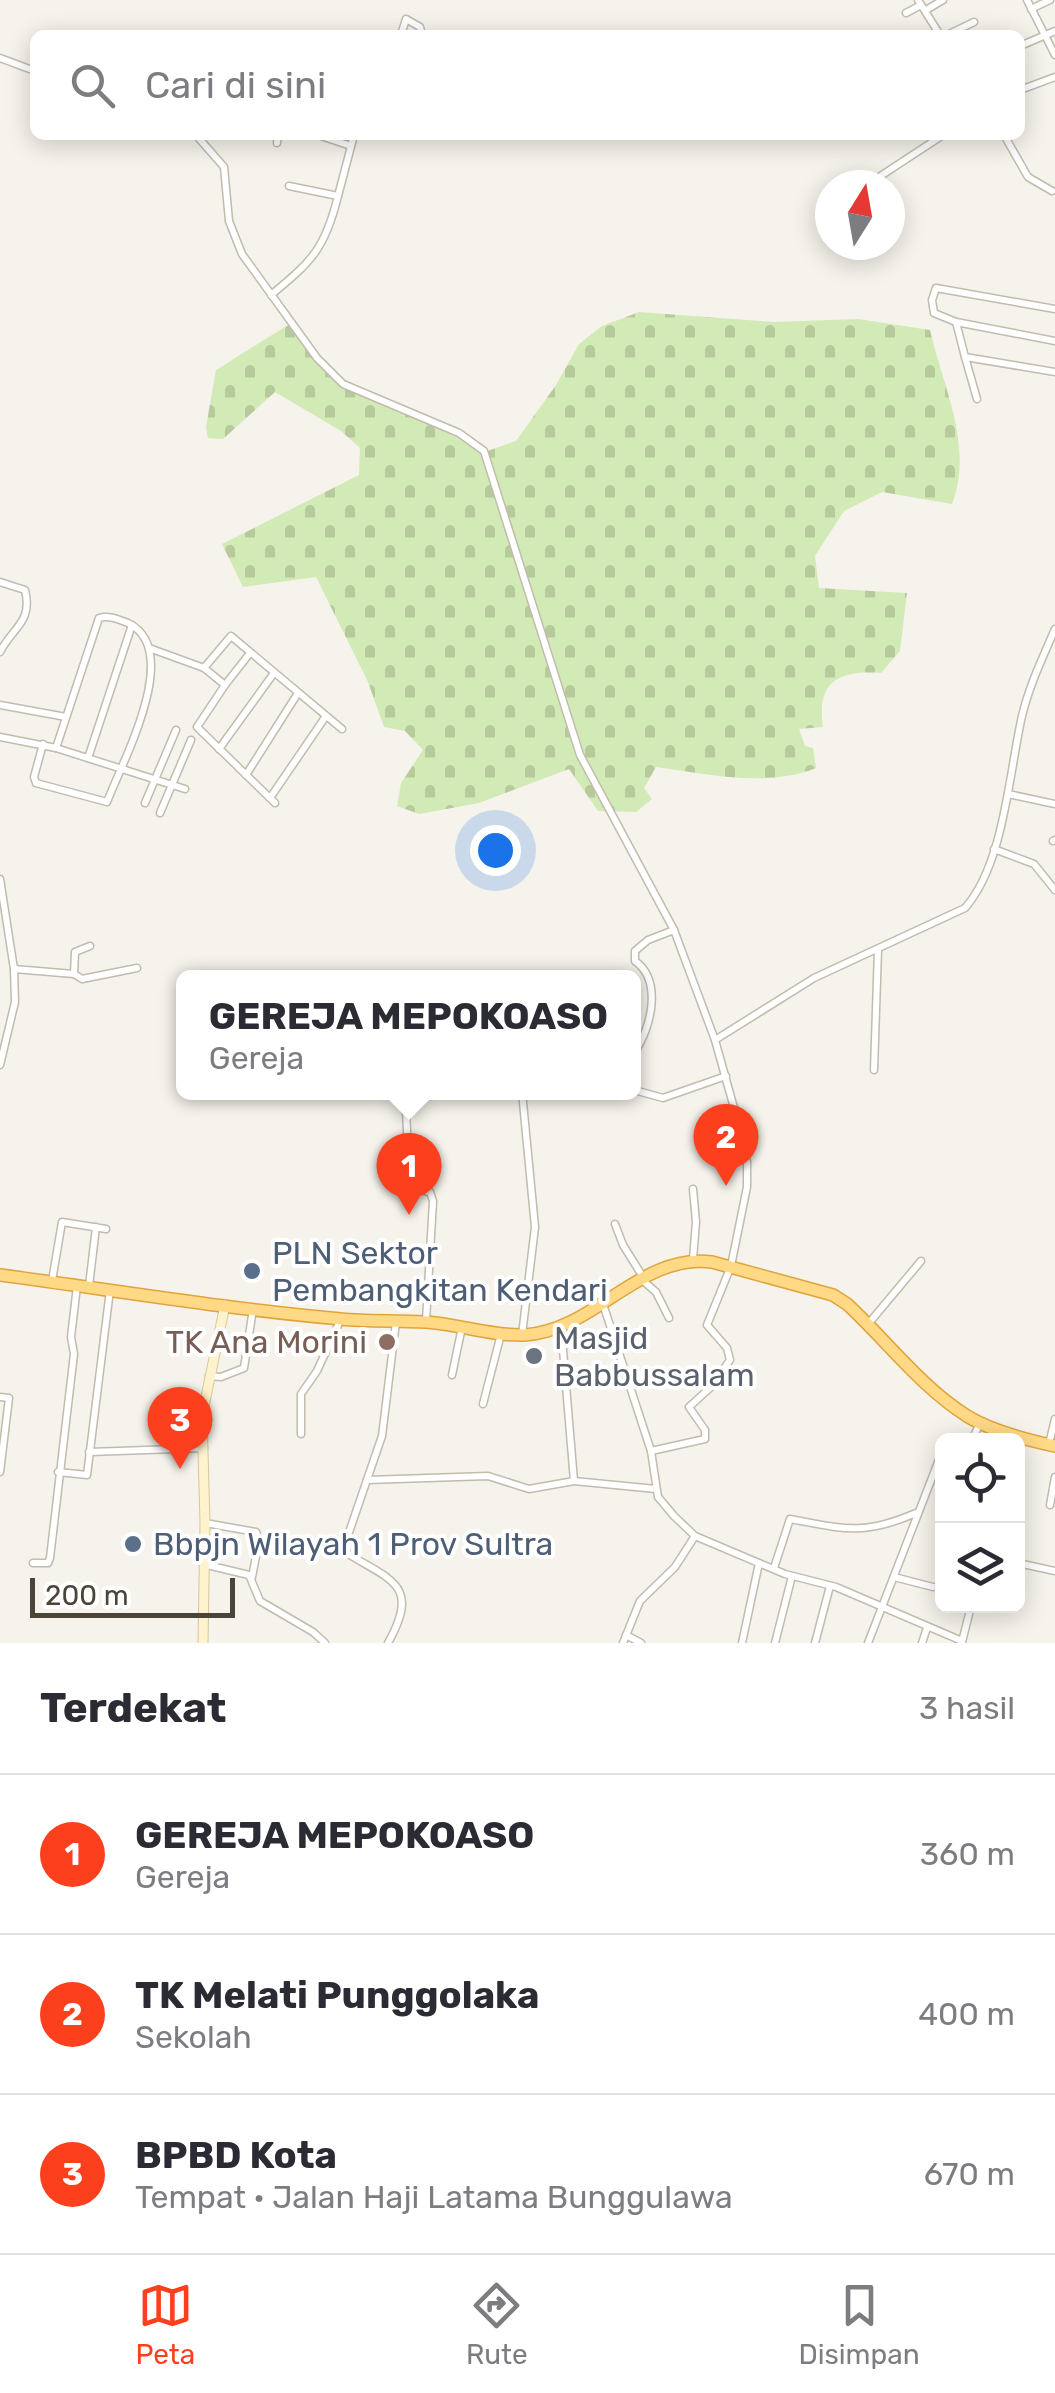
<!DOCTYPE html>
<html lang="id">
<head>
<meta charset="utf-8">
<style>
	:root { --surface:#fff; --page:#f2f2f3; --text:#2b2b33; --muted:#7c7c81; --line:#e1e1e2; --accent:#fc3f1d }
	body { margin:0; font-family:Rubik,sans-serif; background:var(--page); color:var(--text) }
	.controls { position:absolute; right:30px; bottom:30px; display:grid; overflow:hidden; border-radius:15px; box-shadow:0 5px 25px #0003 }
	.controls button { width:90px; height:90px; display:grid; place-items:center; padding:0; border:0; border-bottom:2px solid var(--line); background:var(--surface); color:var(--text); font:50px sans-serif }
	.compass { position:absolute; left:815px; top:170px; width:90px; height:90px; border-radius:50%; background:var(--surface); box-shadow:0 5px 25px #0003; rotate:11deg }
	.scale { position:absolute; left:30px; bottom:25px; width:205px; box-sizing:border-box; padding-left:10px; border:5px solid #4b4439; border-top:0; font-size:28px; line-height:35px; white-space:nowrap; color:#4b4439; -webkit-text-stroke:8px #fff; paint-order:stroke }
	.you { position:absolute; left:495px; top:850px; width:35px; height:35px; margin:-25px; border:8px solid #fff; border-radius:50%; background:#1a73e8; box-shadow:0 0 0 15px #1a73e833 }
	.badge { display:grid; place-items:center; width:65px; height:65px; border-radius:50%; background:var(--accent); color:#fff; font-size:32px; font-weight:700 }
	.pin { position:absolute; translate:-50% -82px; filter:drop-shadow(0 2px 5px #0008) }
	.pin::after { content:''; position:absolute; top:52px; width:35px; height:30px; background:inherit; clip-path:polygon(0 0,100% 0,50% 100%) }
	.popup { position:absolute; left:176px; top:970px; width:465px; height:130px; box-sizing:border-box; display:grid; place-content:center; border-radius:15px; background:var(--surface); filter:drop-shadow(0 2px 8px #0005); font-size:32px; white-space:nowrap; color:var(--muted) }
	.popup b { font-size:38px; color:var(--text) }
	.popup::after { content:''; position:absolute; left:50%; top:100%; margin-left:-20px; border:20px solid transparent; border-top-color:var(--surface) }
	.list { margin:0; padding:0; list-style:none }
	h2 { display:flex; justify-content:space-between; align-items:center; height:130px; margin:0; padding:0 40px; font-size:42px }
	h2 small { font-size:32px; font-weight:400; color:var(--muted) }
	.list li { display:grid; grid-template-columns:65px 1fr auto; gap:30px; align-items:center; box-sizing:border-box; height:160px; padding:0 40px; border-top:2px solid var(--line) }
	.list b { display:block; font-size:38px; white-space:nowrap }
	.list p { margin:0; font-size:32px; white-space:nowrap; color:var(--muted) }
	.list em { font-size:32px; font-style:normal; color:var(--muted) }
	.icon { flex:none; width:55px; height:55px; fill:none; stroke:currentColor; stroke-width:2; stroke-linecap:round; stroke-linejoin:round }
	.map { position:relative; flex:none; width:1055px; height:1643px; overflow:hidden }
	.search { position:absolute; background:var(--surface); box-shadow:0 5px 25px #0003; left:30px; right:30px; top:30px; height:110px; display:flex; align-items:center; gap:25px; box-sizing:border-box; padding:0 35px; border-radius:15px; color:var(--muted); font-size:38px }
	.sheet { height:610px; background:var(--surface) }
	nav { display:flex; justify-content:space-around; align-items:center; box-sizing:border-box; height:140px; border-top:2px solid var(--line); background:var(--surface); font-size:28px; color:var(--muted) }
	nav a { display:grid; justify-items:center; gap:5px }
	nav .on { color:var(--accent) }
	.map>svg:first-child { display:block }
	.cemetery { fill:url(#cemetery-stones) }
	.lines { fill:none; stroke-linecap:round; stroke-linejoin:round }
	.minor-casing { stroke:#c2bbae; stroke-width:9 }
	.secondary-casing { stroke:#d6c79b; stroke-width:11 }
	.trunk-casing { stroke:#e0a43c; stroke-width:14 }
	.minor { stroke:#fff; stroke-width:6 }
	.secondary { stroke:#fff3cd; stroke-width:9 }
	.trunk { stroke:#ffd985; stroke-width:11 }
	.service-dot { fill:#5c6f8a; stroke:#fff; stroke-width:4 }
	.education-dot { fill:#8d6e63; stroke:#fff; stroke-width:4 }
	.worship-dot { fill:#6b7280; stroke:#fff; stroke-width:4 }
	.labels { text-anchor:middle; stroke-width:8; stroke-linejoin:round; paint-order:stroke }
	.service-label { font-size:32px; fill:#4e5e75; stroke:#fff; text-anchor:start }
	.worship-label { font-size:32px; fill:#5b616d; stroke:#fff; text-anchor:start }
	.education-label { font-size:32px; fill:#785e54; stroke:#fff; text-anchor:end }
</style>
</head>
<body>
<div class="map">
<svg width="1055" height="1643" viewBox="0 0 1055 1643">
	<defs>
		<pattern id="cemetery-stones" width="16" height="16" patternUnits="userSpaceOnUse" patternTransform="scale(2.5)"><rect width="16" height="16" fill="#d2eab5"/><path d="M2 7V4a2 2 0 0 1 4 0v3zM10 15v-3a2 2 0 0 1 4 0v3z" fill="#b6ca9c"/></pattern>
	</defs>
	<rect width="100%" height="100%" fill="#f6f3ec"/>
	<path class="cemetery" d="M 639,312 L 773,322 L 858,319 L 930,330 C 943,387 974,446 952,504 L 882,492 L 844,511 L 815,556 L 819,588 L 907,593 L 900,651 L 881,673 C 839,670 816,681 823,727 L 799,729 L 805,746 L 813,748 L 816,768 C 766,788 708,774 656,767 L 644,788 L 652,799 L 636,812 L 598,811 L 569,769 L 479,803 L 419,814 L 397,806 L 401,783 L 423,750 L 405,731 L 384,727 L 368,682 L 316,577 L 243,587 L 222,544 L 359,475 L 360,448 L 341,431 L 275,392 L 223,439 L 208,438 L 206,427 L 216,370 L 288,325 L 341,387 L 457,437 L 482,453 L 516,441 L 556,385 L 579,344 L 602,326 Z"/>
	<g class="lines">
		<g class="minor-casing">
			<g id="minor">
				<polyline points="918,0 940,35"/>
				<polyline points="1027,0 1055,55"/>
				<polyline points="1031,9 1050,0"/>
				<polyline points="926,10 943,0"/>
				<polyline points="906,13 921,5"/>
				<polyline points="401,35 406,19 420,27 422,35"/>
				<polyline points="947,35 974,22"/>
				<polyline points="1020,46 1055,31"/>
				<polyline points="0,58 35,71"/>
				<polyline points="1020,90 1055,77"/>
				<polyline points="196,135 224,167 229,221 242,254 317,358 343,384 459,433 484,451 580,755 674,930 715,1040 736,1115 747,1162 747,1187 731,1266 707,1325 727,1348 730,1360 711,1387 689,1407 705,1430 705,1439 651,1451"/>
				<polyline points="318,135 351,146"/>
				<polyline points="1004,135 1028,177 1052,191"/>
				<polyline points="277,143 278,135"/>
				<polyline points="879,177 943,135"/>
				<polyline points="338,196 354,135"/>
				<path d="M 271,295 C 312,261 325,249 338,196 L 289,186"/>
				<polyline points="956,322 934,313 932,300 936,288 1055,309"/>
				<polyline points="1055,341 956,322 965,357 1055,372"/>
				<polyline points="965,357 977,399"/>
				<path d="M 0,582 L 25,590 C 33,622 13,627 0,652"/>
				<polyline points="149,648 204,668 231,636 342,729"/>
				<polyline points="204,668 225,685 197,727 275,803"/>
				<polyline points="225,685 250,653"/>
				<polyline points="0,705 66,717"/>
				<polyline points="0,737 56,748 185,789"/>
				<path d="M 43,744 L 34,777 L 36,783 L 107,802 C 122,762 184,650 128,623 C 118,619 108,615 99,618 L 56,748"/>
				<polyline points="219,749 274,673"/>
				<polyline points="88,758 132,625"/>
				<polyline points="246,775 298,693"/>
				<polyline points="1008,794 1055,804"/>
				<polyline points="270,798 326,716"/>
				<polyline points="145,803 176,730"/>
				<polyline points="160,813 191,740"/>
				<polyline points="1053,841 1055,840"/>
				<polyline points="994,849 1034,864 1055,890"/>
				<polyline points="0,879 14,969 15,1002 0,1065"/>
				<polyline points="14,969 74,974 82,979 137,968"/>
				<polyline points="74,974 75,952 90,946"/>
				<path d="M 715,1040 L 814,978 L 965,908 C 1004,864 1009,773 1022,716 C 1029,686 1043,657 1055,629"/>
				<path d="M 634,1053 C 651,1029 663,981 635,961 L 635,951 L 648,940 L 674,930"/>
				<polyline points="874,1070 878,950"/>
				<polyline points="634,1090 663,1098 726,1076"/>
				<polyline points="405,1092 410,1188 430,1192 433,1201 426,1321"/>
				<polyline points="693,1189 696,1222 693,1259"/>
				<polyline points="615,1224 623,1245 643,1277"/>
				<polyline points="641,1279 656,1292 669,1318"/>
				<polyline points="52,1281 62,1222 106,1229"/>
				<polyline points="89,1286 96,1227"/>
				<polyline points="603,1304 651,1451 658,1497 674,1516 695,1536 785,1574 836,1587 962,1641"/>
				<polyline points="869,1323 921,1261"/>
				<polyline points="561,1326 574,1481"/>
				<polyline points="522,1335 535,1227 522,1092"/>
				<polyline points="452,1375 462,1327"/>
				<polyline points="209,1376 221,1377 244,1368 253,1309"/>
				<polyline points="0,1397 9,1398 0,1472"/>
				<polyline points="483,1404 501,1334"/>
				<polyline points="301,1434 301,1394 317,1371 340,1321"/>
				<polyline points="972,1440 980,1423"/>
				<polyline points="1049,1444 1055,1419"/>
				<polyline points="89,1452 204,1448"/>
				<polyline points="58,1472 87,1475 110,1290"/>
				<polyline points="367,1480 488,1476 529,1489 574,1481 656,1489"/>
				<polyline points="1050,1505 1055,1477"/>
				<polyline points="205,1523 256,1532 259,1541 252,1577"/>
				<polyline points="33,1563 48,1563 50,1558 74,1354 71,1337 77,1286"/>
				<polyline points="1018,1563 1055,1571"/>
				<polyline points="203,1564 249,1575 260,1601 313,1632 325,1643"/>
				<path d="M 774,1568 L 790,1519 C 844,1529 863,1536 916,1513"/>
				<polyline points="894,1577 933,1587"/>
				<polyline points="626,1635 641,1643"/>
				<polyline points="962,1642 971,1606"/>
				<path d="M 388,1643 C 420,1586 393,1581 348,1554 L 344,1547 L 382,1436 L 396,1322"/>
				<polyline points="623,1643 640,1601 675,1567 695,1536"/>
				<polyline points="742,1643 759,1563"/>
				<polyline points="775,1643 792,1576"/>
				<polyline points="815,1643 830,1586"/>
				<polyline points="868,1643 942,1452"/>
				<polyline points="922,1643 927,1628"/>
			</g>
		</g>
		<g class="secondary-casing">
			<polyline id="secondary" points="203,1643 205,1523 202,1416 225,1305"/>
		</g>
		<g class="trunk-casing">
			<path id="trunk" d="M 0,1275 C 113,1290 227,1309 341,1319 C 369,1322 397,1320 425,1322 C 458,1324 491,1336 524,1335 C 595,1331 639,1253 712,1262 L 833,1295 L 847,1304 C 887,1341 921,1387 967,1416 C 991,1431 1027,1440 1055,1446"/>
		</g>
		<use href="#minor" class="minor"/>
		<use href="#secondary" class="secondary"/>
		<use href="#trunk" class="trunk"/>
	</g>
	<g class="service-dot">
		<circle cx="252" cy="1271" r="10"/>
		<circle cx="133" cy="1544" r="10"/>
	</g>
	<circle class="education-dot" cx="387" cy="1342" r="10"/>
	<circle class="worship-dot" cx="534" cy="1356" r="10"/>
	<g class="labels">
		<g class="service-label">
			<text x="272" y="1264">PLN Sektor<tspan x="272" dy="37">Pembangkitan Kendari</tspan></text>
			<text x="153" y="1555">Bbpjn Wilayah 1 Prov Sultra</text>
		</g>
		<g class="worship-label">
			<text x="554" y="1349">Masjid<tspan x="554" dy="37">Babbussalam</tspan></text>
		</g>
		<g class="education-label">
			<text x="367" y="1353">TK Ana Morini</text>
		</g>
	</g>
</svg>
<div class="controls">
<button><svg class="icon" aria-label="locate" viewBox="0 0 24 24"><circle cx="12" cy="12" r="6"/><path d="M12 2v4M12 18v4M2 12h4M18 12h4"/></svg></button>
<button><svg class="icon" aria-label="layers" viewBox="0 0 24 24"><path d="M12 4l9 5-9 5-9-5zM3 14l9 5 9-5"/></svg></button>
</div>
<svg class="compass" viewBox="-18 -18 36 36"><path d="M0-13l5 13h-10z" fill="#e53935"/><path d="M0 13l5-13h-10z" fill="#7c7c81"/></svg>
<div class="scale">200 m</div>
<div class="you"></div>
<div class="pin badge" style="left:409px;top:1215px">1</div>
<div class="popup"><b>GEREJA MEPOKOASO</b>Gereja</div>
<div class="pin badge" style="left:726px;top:1186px">2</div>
<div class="pin badge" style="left:180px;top:1469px">3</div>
<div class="search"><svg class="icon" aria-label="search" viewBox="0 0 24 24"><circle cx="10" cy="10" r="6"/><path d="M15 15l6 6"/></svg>Cari di sini</div>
</div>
<section class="sheet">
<h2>Terdekat<small>3 hasil</small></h2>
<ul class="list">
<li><span class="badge">1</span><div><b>GEREJA MEPOKOASO</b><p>Gereja</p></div><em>360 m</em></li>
<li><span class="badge">2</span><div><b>TK Melati Punggolaka</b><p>Sekolah</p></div><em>400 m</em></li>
<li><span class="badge">3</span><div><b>BPBD Kota</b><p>Tempat · Jalan Haji Latama Bunggulawa</p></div><em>670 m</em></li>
</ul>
</section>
<nav>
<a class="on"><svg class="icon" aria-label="map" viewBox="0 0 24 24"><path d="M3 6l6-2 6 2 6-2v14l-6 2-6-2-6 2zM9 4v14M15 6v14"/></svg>Peta</a>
<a><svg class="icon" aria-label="directions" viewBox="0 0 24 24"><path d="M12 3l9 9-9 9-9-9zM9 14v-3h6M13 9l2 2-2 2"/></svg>Rute</a>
<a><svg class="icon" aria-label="saved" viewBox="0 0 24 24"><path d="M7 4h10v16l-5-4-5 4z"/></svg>Disimpan</a>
</nav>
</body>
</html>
